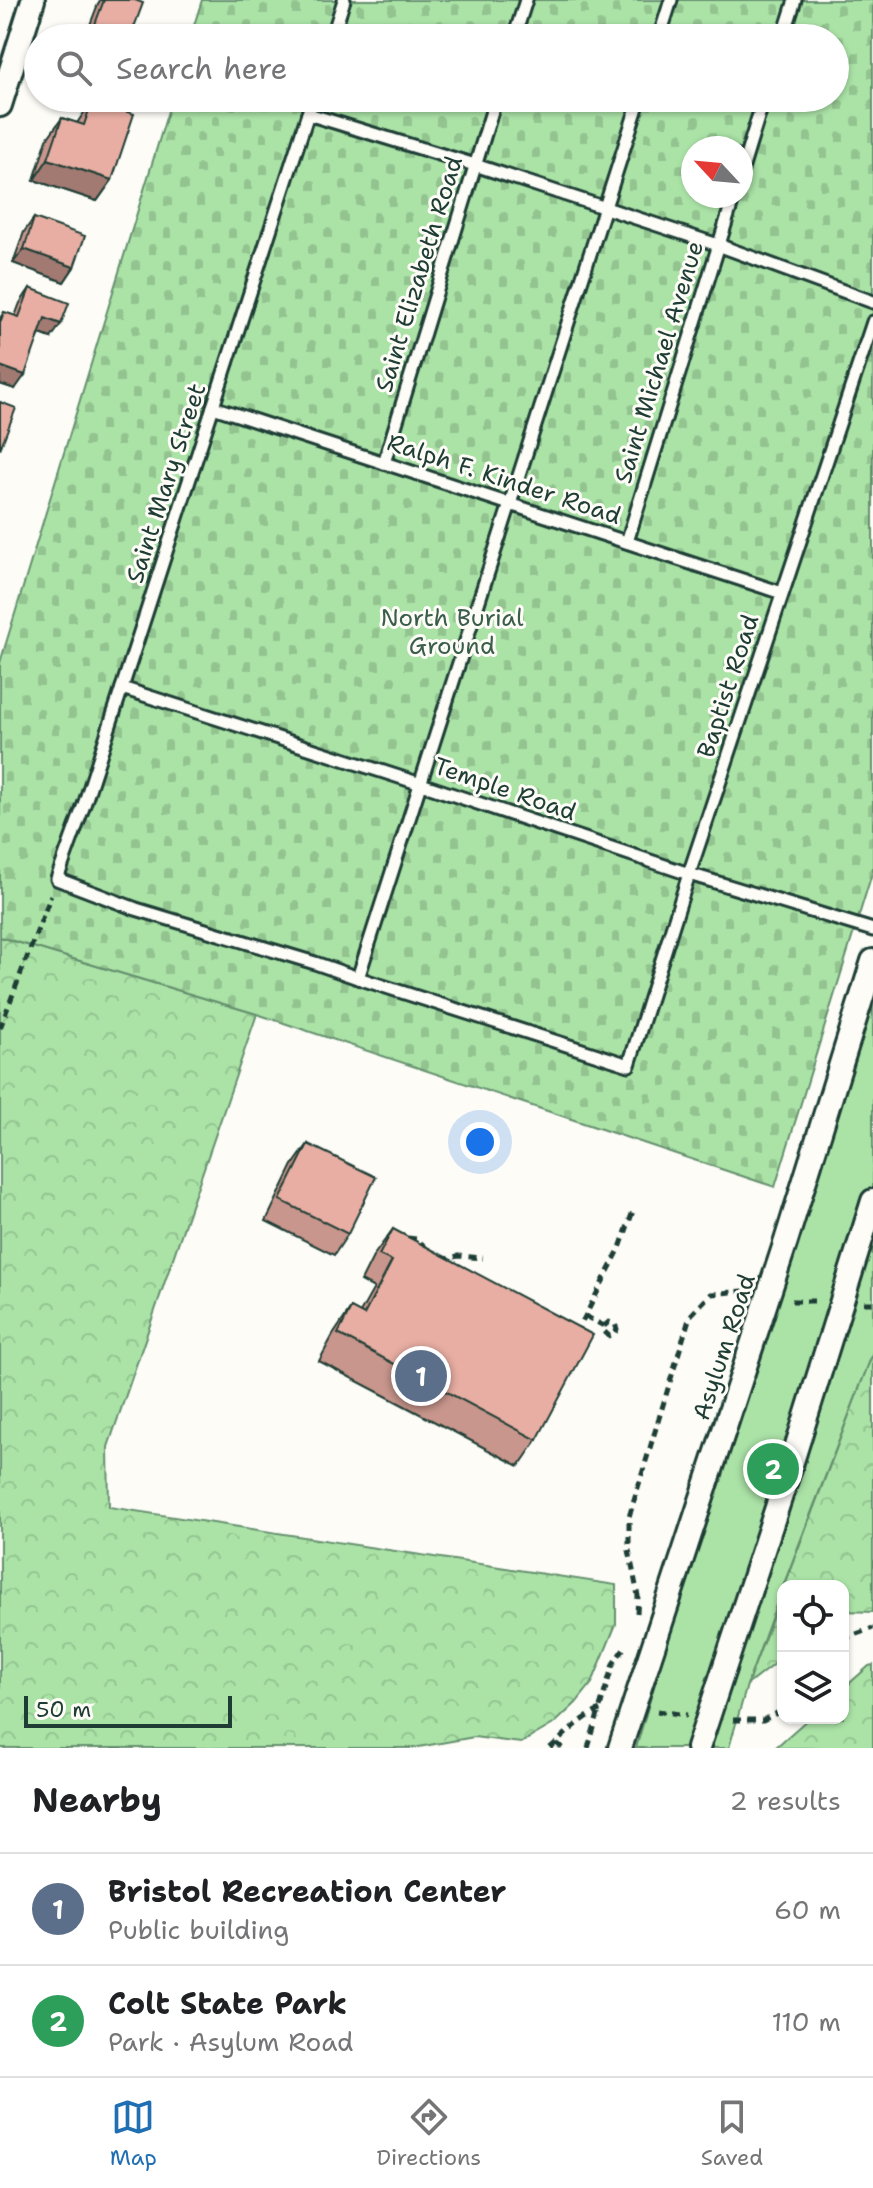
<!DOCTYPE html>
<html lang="en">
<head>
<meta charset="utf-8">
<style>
	:root { --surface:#fff; --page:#f2f2f2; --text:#202124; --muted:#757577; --line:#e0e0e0; --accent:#1f6fb2 }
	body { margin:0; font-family:"Shantell Sans",sans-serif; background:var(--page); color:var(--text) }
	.controls { position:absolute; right:24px; bottom:24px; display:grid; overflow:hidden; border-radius:16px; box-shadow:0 2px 6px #0004 }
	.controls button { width:72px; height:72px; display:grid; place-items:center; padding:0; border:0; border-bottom:2px solid var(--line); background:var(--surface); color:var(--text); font:40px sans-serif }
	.compass { position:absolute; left:681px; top:136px; width:72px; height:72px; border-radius:50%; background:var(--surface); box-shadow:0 2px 6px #0004; rotate:296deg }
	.scale { position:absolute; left:24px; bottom:20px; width:208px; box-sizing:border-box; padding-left:8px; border:4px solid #1f3d34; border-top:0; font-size:22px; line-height:28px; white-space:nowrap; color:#1f3d34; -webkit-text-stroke:6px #fdfcf7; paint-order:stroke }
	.you { position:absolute; left:480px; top:1142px; width:28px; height:28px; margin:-20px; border:6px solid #fff; border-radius:50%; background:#1a73e8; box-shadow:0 0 0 12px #1a73e833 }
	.badge { display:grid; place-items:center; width:52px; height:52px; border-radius:50%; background:var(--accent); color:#fff; font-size:26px; font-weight:700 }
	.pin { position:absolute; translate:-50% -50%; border:4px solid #fff; box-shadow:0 2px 8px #0006 }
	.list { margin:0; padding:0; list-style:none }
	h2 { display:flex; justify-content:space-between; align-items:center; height:104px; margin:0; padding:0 32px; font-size:34px }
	h2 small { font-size:26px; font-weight:400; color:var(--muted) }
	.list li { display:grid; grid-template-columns:52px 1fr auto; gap:24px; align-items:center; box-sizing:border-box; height:112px; padding:0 32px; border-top:2px solid var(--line) }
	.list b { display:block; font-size:30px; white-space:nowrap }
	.list p { margin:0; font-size:26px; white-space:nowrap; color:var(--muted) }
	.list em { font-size:26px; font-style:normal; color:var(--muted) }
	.icon { flex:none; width:44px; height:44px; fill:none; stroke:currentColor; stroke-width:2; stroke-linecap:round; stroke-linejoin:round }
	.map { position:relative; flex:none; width:873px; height:1748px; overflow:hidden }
	.search { position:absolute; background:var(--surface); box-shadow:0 2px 6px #0004; left:24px; right:24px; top:24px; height:88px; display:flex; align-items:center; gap:20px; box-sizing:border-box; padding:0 28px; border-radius:44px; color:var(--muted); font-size:30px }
	.sheet { height:328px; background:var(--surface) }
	nav { display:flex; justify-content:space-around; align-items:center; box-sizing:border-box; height:112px; border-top:2px solid var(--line); background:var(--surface); font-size:22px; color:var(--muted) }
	nav a { display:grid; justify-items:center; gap:4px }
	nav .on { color:var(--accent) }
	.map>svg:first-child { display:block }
	.forest { fill:url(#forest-crowns); stroke:#65906e; stroke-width:2 }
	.cemetery { fill:url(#cemetery-stones); stroke:#65906e; stroke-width:2; fill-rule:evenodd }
	.park { fill:#abe3a7; stroke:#65906e; stroke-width:2 }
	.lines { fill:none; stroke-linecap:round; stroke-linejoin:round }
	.service-casing { stroke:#1f3d34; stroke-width:17 }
	.minor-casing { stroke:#1f3d34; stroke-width:28 }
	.path { stroke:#1f3d34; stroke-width:5; stroke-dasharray:8 6; stroke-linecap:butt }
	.service { stroke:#fdfcf7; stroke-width:11 }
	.minor { stroke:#fdfcf7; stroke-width:22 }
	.wall { fill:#c8968c; stroke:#1f3d34; stroke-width:2 }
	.shaded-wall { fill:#a27a72; stroke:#1f3d34; stroke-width:2 }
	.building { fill:#e8aea3; stroke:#1f3d34; stroke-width:2 }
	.labels { text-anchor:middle; stroke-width:6; stroke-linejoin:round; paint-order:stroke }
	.street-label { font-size:24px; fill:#1f3d34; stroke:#fdfcf7 }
	.park-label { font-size:24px; fill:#3b5e4b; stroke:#fdfcf7 }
</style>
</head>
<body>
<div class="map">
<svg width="873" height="1748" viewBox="0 0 873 1748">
	<defs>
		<pattern id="forest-crowns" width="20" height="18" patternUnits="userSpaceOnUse" patternTransform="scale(2)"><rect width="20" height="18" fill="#abe3a7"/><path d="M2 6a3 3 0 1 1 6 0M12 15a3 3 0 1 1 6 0" fill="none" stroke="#93c490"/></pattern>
		<pattern id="cemetery-stones" width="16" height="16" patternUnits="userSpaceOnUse" patternTransform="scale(2)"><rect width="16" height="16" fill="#abe3a7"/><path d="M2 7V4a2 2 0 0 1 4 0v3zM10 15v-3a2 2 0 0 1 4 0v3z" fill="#93c490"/></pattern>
	</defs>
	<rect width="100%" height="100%" fill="#fdfcf7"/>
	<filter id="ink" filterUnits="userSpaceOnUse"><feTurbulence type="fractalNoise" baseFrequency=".0125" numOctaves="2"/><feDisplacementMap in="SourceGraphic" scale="16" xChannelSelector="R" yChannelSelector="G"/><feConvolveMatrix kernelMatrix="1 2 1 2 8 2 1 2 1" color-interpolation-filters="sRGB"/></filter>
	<g filter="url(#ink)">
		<g class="forest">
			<polygon points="0,937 257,1014 108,1447 109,1507 616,1585 616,1624 592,1683 576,1703 555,1723 521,1743 474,1737 413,1748 0,1748"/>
			<polygon points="873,1352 873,1612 843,1611 843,1586 784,1586"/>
			<polygon points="783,1590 783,1657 747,1685"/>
			<polygon points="873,1665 873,1748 775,1748 809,1718 843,1718 843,1689 869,1666"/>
		</g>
		<path class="cemetery" d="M 202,0 L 873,0 L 873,870 L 775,1187 L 257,1014 L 0,937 L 0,663 L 172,98 L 835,98 L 835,38 L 190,38 ZM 693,148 L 741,148 L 741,196 L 693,196 Z"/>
		<polygon class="park" points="873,961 873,1352 783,1586 747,1685 729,1748 636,1748 785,1240"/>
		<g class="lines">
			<g class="service-casing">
				<g id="service">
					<polyline points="332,38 344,0"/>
					<polyline points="514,38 526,0"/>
					<polyline points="659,38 671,0"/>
					<polyline points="783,38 795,0"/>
					<polyline points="313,98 85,802 57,879 136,909 315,963 358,978 640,98"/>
					<polyline points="308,114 475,165 718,245 873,302"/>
					<polyline points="741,173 764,98"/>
					<polyline points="213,407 782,593"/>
					<polyline points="384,463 496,98"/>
					<polyline points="627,542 734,196"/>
					<polyline points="122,688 421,784 689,874 873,930"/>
					<polyline points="358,978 629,1065 689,874 873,322"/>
				</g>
			</g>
			<g class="minor-casing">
				<g id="minor">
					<polyline points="0,105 33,0"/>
					<polyline points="620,1748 786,1241 873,961"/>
					<polyline points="698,1748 790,1468 873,1201"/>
				</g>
			</g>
			<g class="path">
				<polyline points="0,1028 51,895"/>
				<polyline points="408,1238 417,1239 426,1248"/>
				<polyline points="441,1260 458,1256 483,1258"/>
				<polyline points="792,1301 818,1301"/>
				<polyline points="864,1303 872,1303 873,1299"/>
				<polyline points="585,1316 604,1326 603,1330 609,1336 615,1334 617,1329 615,1324 609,1322 604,1326"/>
				<polyline points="576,1334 620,1248 633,1211"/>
				<polyline points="637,1613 638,1596 629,1550 629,1517 690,1316 711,1294 744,1291"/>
				<polyline points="843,1639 873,1628"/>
				<polyline points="657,1711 687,1715"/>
				<polyline points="733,1720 763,1720 783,1710"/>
				<polyline points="556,1743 563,1748"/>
				<path d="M 550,1748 C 566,1734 580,1719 600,1710"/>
				<polyline points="588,1748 613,1664 626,1645"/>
			</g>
			<use href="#service" class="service"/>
			<use href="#minor" class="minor"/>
		</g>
		<g class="wall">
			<polygon points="100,0 135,0 130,38 85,38 98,4"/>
			<polygon points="92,101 112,180 97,201 34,180 47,139 62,118 77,123"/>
			<polygon points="34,218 74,267 64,282 13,263 24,232"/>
			<polygon points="30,288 51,338 40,334 15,389 0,384 0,318 4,312 15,316 20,303"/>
			<polygon points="308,1144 348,1234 334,1255 266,1221 293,1165"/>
			<polygon points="393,1229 537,1440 519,1466 319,1361 333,1335 351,1308 360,1313 374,1288 361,1281 374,1255"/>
		</g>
		<g class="shaded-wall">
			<polygon points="48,159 112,180 97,201 34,180"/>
			<polygon points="24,249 74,267 64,282 13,263"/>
			<polygon points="45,318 61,324 51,338 35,332"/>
			<polygon points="0,366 25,375 15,389 0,384"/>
		</g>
		<g class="building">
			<polygon points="104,0 135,0 143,3 130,38 99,38 91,35"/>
			<polygon points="92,101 134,114 112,180 48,159 62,118 84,125"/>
			<polygon points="34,218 85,236 74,267 24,249"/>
			<polygon points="30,288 69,303 61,324 45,318 25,375 0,366 0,323 4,312 19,317"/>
			<polygon points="0,402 16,408 0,449"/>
			<polygon points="308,1144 376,1177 348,1234 280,1200"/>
			<polygon points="393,1229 593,1335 537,1440 338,1334 351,1308 364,1315 392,1261 379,1255"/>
		</g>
	</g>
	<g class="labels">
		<g class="street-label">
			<text transform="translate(419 274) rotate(-73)" y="8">Saint Elizabeth Road</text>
			<text transform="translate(659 362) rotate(-73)" y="8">Saint Michael Avenue</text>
			<text transform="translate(504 479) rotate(18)" y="8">Ralph F. Kinder Road</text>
			<text transform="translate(166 483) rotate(-72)" y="8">Saint Mary Street</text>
			<text transform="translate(728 686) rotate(-72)" y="8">Baptist Road</text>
			<text transform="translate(505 789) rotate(19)" y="8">Temple Road</text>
			<text transform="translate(724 1347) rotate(-72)" y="8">Asylum Road</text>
		</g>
		<g class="park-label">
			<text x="452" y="626">North Burial<tspan x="452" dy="28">Ground</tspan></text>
		</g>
	</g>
</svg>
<div class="controls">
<button><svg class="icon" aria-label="locate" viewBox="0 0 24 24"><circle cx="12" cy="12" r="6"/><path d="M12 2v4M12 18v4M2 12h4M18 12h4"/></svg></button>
<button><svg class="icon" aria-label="layers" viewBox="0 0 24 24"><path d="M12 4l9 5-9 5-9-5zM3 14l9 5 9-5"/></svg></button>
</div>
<svg class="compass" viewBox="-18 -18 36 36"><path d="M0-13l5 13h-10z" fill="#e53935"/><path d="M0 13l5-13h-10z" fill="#757577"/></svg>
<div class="scale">50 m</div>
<div class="you"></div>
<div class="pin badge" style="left:421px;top:1376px;background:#5c6f8a">1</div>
<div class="pin badge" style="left:773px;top:1469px;background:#2e9e5b">2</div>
<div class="search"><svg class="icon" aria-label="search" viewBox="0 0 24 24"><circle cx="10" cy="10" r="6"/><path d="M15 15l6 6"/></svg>Search here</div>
</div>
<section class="sheet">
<h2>Nearby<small>2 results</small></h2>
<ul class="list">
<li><span class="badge" style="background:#5c6f8a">1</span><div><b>Bristol Recreation Center</b><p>Public building</p></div><em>60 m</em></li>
<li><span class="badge" style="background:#2e9e5b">2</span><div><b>Colt State Park</b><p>Park · Asylum Road</p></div><em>110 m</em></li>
</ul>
</section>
<nav>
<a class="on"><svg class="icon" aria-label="map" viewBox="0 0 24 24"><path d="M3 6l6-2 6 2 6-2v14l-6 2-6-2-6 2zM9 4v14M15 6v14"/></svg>Map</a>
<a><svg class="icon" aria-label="directions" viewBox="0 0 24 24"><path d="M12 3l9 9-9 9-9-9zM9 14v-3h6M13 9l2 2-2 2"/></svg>Directions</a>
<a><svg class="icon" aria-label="saved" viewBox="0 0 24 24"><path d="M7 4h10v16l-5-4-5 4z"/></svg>Saved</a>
</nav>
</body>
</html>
